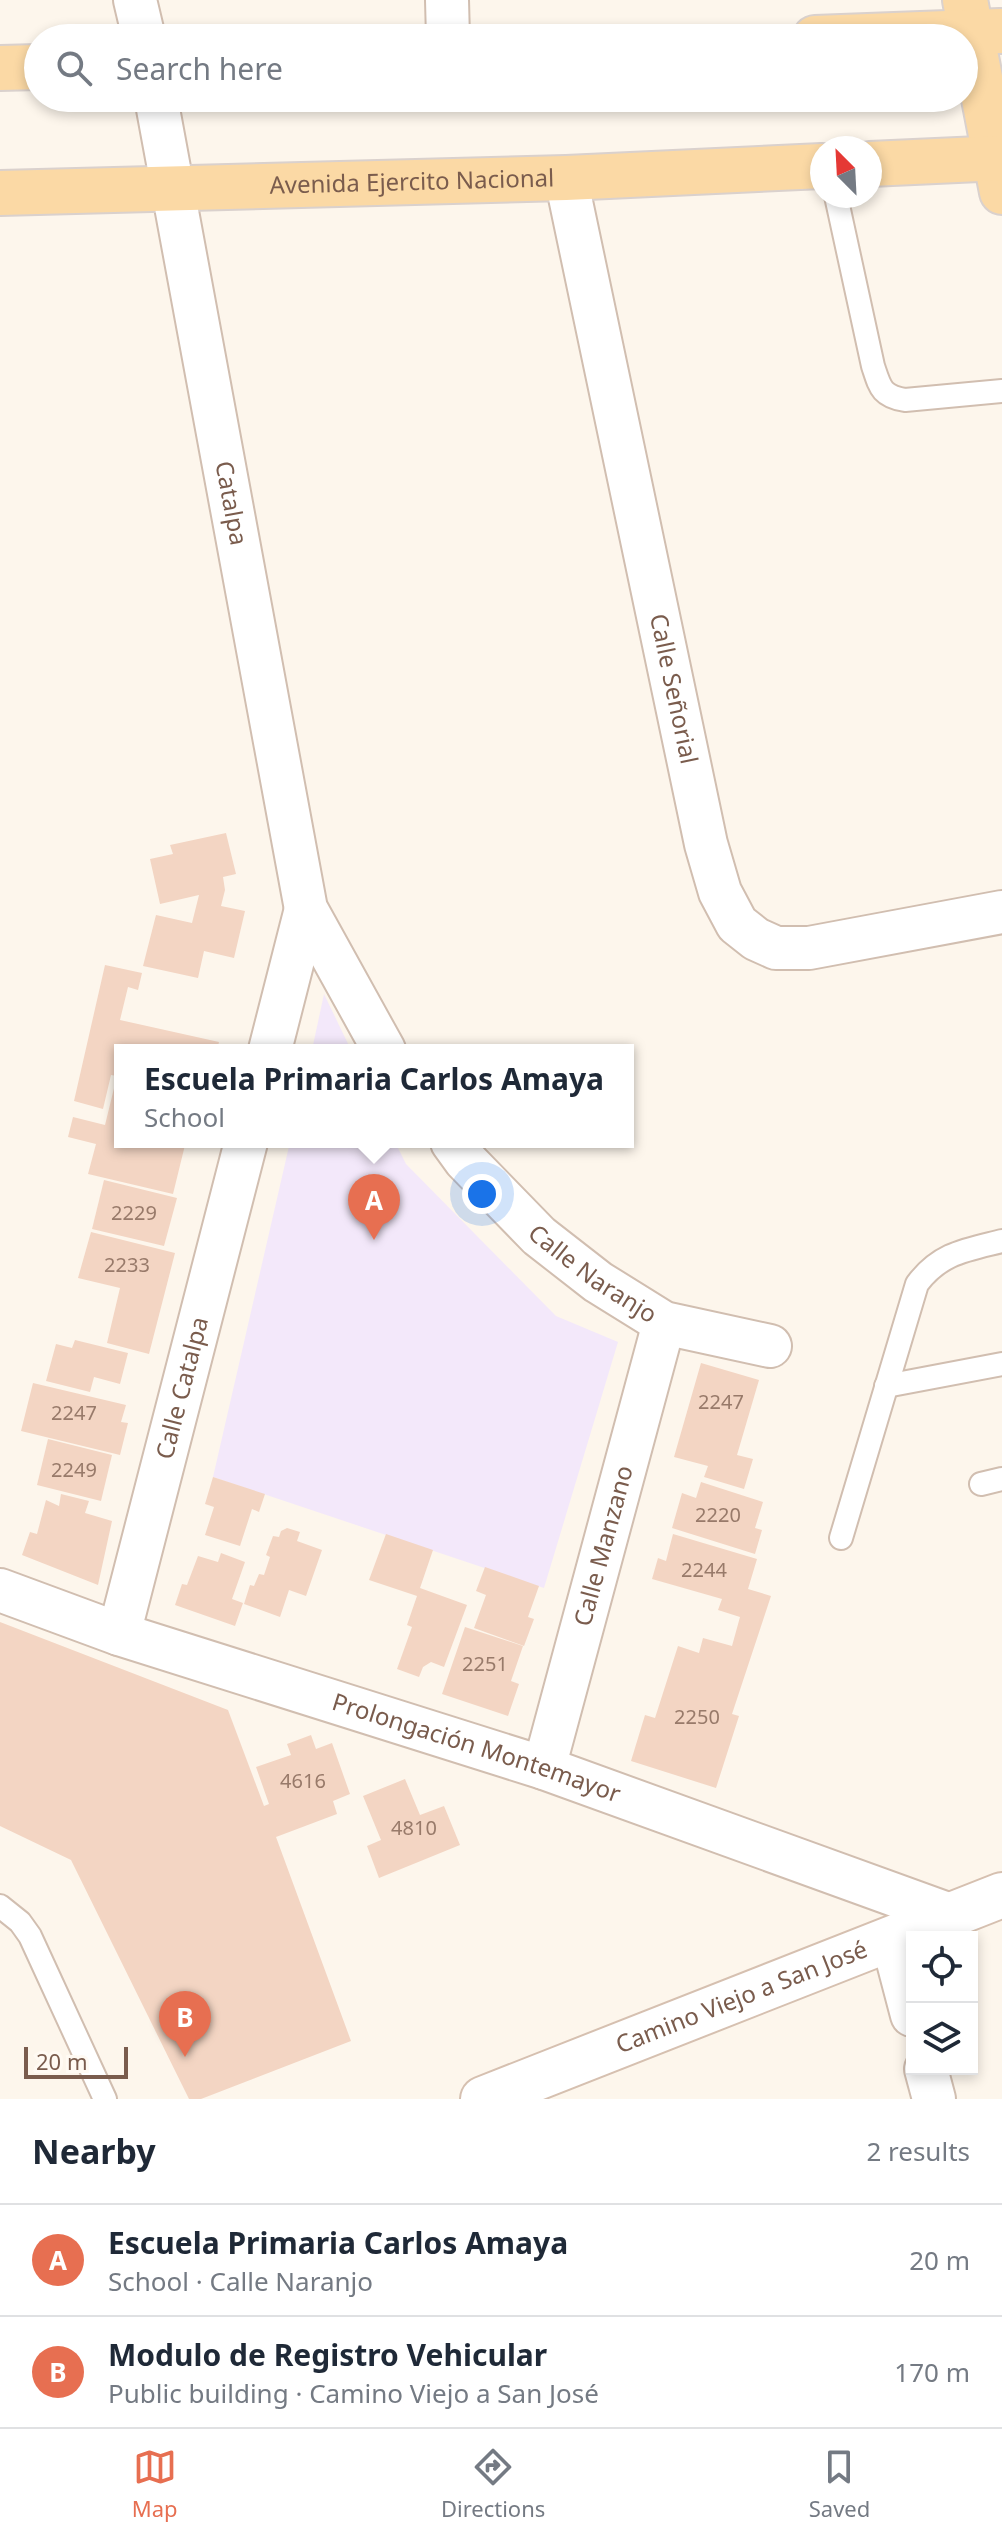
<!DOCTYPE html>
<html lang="en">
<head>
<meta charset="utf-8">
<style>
	:root { --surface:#fff; --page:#f2f2f3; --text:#1f2937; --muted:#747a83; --line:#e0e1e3; --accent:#e76f51 }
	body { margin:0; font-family:"Noto Sans",sans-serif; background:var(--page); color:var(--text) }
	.controls { position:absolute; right:24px; bottom:24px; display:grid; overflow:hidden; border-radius:0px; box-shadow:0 4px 12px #0003 }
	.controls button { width:72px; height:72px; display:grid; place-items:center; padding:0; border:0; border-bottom:2px solid var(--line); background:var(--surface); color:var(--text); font:40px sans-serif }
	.compass { position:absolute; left:810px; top:136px; width:72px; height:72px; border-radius:50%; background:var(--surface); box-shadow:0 4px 12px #0003; rotate:336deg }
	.scale { position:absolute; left:24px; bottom:20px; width:104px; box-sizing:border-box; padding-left:8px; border:4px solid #7a5c4d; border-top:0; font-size:22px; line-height:28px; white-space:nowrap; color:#7a5c4d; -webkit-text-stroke:6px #fffaf3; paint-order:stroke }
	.you { position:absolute; left:482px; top:1194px; width:28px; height:28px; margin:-20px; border:6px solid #fff; border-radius:50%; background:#1a73e8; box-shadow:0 0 0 12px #1a73e833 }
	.badge { display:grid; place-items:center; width:52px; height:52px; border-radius:50%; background:var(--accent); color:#fff; font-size:26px; font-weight:700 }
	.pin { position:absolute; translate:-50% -66px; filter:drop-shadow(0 2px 4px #0008) }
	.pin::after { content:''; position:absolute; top:42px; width:28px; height:24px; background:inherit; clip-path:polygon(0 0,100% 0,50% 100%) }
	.popup { position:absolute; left:114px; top:1044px; width:520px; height:104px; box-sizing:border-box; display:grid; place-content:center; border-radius:0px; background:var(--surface); filter:drop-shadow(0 2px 6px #0005); font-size:26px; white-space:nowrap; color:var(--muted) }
	.popup b { font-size:30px; color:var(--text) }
	.popup::after { content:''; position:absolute; left:50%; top:100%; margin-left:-16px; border:16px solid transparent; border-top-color:var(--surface) }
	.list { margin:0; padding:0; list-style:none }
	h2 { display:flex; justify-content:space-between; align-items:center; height:104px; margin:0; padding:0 32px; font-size:34px }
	h2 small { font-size:26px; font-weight:400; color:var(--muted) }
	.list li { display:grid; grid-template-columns:52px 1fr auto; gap:24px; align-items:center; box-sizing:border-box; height:112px; padding:0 32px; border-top:2px solid var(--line) }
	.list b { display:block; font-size:30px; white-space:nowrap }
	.list p { margin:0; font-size:26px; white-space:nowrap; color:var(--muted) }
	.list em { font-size:26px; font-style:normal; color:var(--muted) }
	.icon { flex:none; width:44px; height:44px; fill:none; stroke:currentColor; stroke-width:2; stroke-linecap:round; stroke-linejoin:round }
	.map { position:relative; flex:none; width:1002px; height:2099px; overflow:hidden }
	.search { position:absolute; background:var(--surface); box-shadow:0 4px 12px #0003; left:24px; right:24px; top:24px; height:88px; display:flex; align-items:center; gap:20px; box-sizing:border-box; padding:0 28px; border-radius:44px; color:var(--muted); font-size:30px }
	.sheet { height:328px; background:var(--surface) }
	nav { display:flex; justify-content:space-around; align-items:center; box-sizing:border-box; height:112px; border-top:2px solid var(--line); background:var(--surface); font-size:22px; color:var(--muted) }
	nav a { display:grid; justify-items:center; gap:4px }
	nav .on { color:var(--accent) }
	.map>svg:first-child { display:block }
	.education { fill:#f3e8fa }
	.building { fill:#f3d5c3 }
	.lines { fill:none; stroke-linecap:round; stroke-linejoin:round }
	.lane-casing { stroke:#d1beb0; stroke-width:26 }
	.street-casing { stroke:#d1beb0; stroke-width:46 }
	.secondary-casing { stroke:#d6c0b0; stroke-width:48 }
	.primary-casing { stroke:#dad1cd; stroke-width:48 }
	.lane { stroke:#fff; stroke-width:22 }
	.street { stroke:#fff; stroke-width:42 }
	.secondary { stroke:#fff; stroke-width:44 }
	.primary { stroke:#fbd9a5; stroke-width:44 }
	.labels { text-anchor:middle; stroke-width:7; stroke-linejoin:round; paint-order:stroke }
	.number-label { font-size:20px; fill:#987a6a }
	.street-label { font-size:24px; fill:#7a5c4d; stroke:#fffaf3 }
</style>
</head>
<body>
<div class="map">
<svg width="1002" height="2099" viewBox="0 0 1002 2099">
	<rect width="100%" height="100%" fill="#fdf6ec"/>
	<g class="education">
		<polygon points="324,994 351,1050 312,1050"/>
		<polygon points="290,1142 395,1142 406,1164 556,1316 618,1342 544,1588 213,1477"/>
	</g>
	<g class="building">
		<polygon points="226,833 236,874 223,877 225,890 221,906 245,911 234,958 204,951 198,978 143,966 156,915 192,923 199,895 160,904 150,859 173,854 170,845"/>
		<polygon points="105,965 142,973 138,990 128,987 120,1020 219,1042 217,1050 120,1050 120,1142 201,1142 199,1148 185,1145 173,1194 88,1174 96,1144 68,1137 73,1117 105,1125 117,1076 111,1075 103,1109 74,1101"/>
		<polygon points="104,1180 177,1198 164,1246 92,1229"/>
		<polygon points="91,1232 175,1253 149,1354 107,1343 120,1288 78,1278"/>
		<polygon points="75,1340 128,1353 120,1384 94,1377 90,1392 46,1381 56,1344 72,1348"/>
		<polygon points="701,1363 759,1380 737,1455 753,1459 744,1489 704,1477 708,1466 674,1457"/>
		<polygon points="33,1383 126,1405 121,1422 128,1423 120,1455 21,1431"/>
		<polygon points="48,1439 112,1455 101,1501 37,1485"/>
		<polygon points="213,1477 265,1494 259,1512 252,1509 240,1546 205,1535 214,1507 205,1504"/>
		<polygon points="701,1482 763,1502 755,1528 762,1530 755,1554 672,1528 682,1493 696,1498"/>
		<polygon points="61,1494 89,1501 85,1513 112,1521 98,1585 22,1555 30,1532 37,1534 46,1500 59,1506"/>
		<polygon points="287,1528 300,1532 297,1541 322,1550 306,1596 289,1590 280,1617 244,1604 250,1585 254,1586 259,1574 264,1575 270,1557 266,1555 273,1536 279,1537 281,1531"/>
		<polygon points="386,1534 433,1550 420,1588 467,1605 444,1667 431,1662 423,1667 419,1677 397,1669 412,1627 407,1625 417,1596 369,1580"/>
		<polygon points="673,1534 757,1559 748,1589 771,1596 732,1714 739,1716 716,1788 631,1761 645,1715 655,1718 678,1646 699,1653 703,1638 732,1646 740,1617 718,1610 722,1599 652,1579 658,1558 666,1561"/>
		<polygon points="221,1553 245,1562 232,1599 243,1603 235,1626 175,1605 182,1584 187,1585 198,1556 218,1562"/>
		<polygon points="485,1567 539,1586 528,1617 534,1619 524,1646 474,1628 486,1595 476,1591"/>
		<polygon points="0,1622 228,1710 264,1806 269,1804 256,1767 291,1755 287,1744 311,1735 316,1749 332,1743 350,1794 333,1801 337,1814 276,1837 351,2041 201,2099 189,2099 71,1860 0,1826"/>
		<polygon points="465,1627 523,1646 511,1681 519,1684 508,1716 442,1694"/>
		<polygon points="405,1779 420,1815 444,1806 460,1845 379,1878 367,1846 381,1840 363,1796"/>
	</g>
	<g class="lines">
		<g class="lane-casing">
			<g id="lane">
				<path d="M 836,196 L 873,366 C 880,387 881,396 905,400 L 1002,391"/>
				<polyline points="886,1386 1002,1364"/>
				<polyline points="981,1484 1002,1479"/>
				<path d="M 841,1538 L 917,1284 C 940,1253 966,1250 1002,1241"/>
				<polyline points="0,1906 20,1922 30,1936 105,2099"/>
			</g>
		</g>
		<g class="street-casing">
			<g id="street">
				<polyline points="135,0 144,38"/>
				<polyline points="447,0 448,38"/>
				<path id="s1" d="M 156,98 L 306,909 L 384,1050"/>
				<path id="s2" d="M 566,178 L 706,844 L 720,892 L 737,924 L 756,939 L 776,948 L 809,948 L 1002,912"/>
				<polyline points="270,1050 306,909"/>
				<path id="s3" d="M 452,1142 L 465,1160 L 539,1236 L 598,1282 L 664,1323 L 770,1346"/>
				<path id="s4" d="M 0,1590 L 119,1634 L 544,1768 L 950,1915"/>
				<path id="s5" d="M 119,1634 L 246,1142"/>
				<path id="s6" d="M 544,1768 L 664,1323"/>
				<polyline points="892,1939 912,2015"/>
				<polyline points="926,2069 934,2099"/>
			</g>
		</g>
		<g class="secondary-casing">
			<g id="secondary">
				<path id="s7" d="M 483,2099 L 1002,1895"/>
			</g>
		</g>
		<g class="primary-casing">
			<g id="primary">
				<polyline points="965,0 1002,192"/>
				<polyline points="815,38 1000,31"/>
				<polyline points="0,68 38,67"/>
				<polyline points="870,164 1002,158"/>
				<path id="s8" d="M 0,193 L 566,178 L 822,166"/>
			</g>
		</g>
		<use href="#lane" class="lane"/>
		<use href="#street" class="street"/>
		<use href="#secondary" class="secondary"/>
		<use href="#primary" class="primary"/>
	</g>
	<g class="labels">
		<g class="number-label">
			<text x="134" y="1220">2229</text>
			<text x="127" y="1272">2233</text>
			<text x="721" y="1409">2247</text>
			<text x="74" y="1420">2247</text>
			<text x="74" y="1477">2249</text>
			<text x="718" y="1522">2220</text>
			<text x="704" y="1577">2244</text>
			<text x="485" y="1671">2251</text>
			<text x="697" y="1724">2250</text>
			<text x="303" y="1788">4616</text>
			<text x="414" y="1835">4810</text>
		</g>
		<g class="street-label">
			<text dy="8" stroke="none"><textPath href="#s8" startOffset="412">Avenida Ejercito Nacional</textPath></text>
			<text dy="8" stroke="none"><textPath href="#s1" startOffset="412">Catalpa</textPath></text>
			<text dy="8" stroke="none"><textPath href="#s2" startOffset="522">Calle Señorial</textPath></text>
			<text dy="8" stroke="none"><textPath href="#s3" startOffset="194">Calle Naranjo</textPath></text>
			<text dy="8" stroke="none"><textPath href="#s5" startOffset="254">Calle Catalpa</textPath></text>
			<text dy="8" stroke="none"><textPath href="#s6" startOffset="230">Calle Manzano</textPath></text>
			<text dy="8" stroke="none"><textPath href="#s4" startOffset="502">Prolongación Montemayor</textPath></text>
			<text dy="8" stroke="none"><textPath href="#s7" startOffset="278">Camino Viejo a San José</textPath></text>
		</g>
	</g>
</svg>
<div class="controls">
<button><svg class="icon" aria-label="locate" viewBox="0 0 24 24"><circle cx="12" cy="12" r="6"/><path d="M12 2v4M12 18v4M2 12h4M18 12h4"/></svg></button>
<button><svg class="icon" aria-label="layers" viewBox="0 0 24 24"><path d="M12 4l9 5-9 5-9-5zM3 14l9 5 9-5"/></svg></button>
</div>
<svg class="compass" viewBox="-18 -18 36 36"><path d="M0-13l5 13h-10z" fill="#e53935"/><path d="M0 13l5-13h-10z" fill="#747a83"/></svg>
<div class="scale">20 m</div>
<div class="you"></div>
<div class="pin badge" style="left:374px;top:1240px">A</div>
<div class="popup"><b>Escuela Primaria Carlos Amaya</b>School</div>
<div class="pin badge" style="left:185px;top:2057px">B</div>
<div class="search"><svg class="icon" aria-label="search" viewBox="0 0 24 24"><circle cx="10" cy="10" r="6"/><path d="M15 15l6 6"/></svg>Search here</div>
</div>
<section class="sheet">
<h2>Nearby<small>2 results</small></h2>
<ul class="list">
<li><span class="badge">A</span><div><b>Escuela Primaria Carlos Amaya</b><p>School · Calle Naranjo</p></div><em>20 m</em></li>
<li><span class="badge">B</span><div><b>Modulo de Registro Vehicular</b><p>Public building · Camino Viejo a San José</p></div><em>170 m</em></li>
</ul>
</section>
<nav>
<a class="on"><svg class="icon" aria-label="map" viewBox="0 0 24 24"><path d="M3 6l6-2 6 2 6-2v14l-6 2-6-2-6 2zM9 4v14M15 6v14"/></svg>Map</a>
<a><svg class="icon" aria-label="directions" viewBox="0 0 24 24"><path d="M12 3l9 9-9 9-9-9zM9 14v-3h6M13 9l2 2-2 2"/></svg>Directions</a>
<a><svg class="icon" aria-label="saved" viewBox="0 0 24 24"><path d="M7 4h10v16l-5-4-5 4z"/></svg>Saved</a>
</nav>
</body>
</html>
